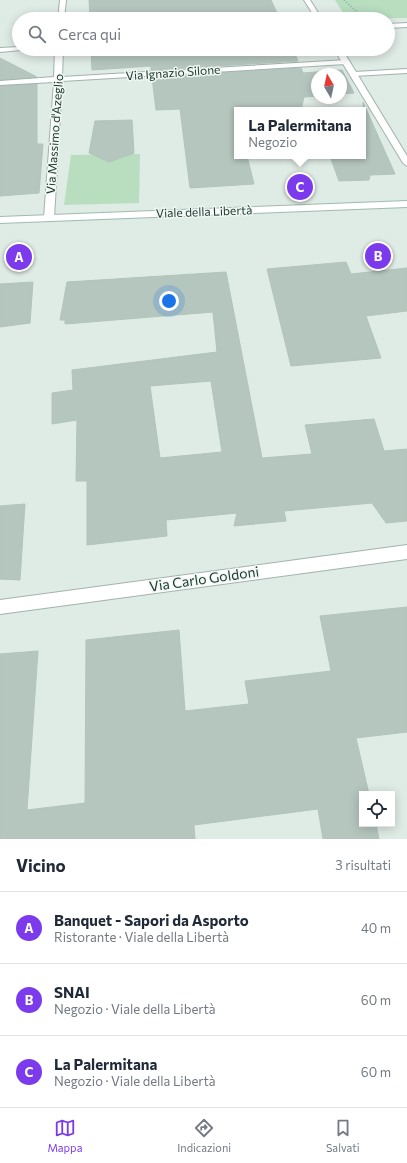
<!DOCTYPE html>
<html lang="it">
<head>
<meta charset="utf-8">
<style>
	:root { --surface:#fff; --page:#f6f6f7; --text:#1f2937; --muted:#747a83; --line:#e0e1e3; --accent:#7c3aed }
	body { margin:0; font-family:Commissioner,sans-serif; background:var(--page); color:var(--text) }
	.controls { position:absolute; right:12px; bottom:12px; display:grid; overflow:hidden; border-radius:0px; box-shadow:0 2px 10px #0003 }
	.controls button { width:36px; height:36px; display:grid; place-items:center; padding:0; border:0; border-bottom:1px solid var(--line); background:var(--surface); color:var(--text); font:20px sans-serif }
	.compass { position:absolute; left:311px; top:68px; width:36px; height:36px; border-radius:50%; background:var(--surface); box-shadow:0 2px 10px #0003; rotate:351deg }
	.you { position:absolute; left:169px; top:301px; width:14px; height:14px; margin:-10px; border:3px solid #fff; border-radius:50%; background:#1a73e8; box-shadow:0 0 0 6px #1a73e833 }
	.badge { display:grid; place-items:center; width:26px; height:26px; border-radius:50%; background:var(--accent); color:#fff; font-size:13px; font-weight:700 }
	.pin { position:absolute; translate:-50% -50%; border:2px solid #fff; box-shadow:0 1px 4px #0006 }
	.popup { position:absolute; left:234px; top:107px; width:132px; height:52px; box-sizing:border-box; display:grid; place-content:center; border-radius:0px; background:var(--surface); filter:drop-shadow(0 1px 3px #0005); font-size:13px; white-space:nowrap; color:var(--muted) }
	.popup b { font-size:15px; color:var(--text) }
	.popup::after { content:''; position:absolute; left:50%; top:100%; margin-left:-8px; border:8px solid transparent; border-top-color:var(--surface) }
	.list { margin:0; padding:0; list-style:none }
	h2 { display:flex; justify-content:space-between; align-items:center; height:52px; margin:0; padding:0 16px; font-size:17px }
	h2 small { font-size:13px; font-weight:400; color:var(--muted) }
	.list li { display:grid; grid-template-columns:26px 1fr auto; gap:12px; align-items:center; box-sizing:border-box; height:72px; padding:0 16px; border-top:1px solid var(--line) }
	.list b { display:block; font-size:15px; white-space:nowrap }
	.list p { margin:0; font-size:13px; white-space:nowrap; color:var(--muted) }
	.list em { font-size:13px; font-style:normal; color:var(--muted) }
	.icon { flex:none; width:22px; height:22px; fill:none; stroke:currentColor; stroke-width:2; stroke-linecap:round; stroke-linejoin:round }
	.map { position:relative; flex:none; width:407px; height:839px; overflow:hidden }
	.search { position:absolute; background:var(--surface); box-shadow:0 2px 10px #0003; left:12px; right:12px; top:12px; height:44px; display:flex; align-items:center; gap:10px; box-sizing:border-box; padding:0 14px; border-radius:22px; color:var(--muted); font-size:15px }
	.sheet { height:268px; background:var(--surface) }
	nav { display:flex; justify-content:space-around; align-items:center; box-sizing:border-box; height:56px; border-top:1px solid var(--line); background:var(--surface); font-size:11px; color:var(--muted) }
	nav a { display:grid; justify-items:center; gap:2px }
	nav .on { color:var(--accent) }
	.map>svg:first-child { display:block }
	.green { fill:#b8ddbf }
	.building { fill:#b5c6be; stroke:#b2c4bb; fill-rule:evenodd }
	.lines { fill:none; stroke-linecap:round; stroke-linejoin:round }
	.minor-casing { stroke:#a2b3ac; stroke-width:2 }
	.tertiary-casing { stroke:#a2b3ac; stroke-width:2 }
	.secondary-casing { stroke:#a0baaf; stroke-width:2 }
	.path { stroke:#7faf9d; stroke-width:1.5; stroke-dasharray:1 2; stroke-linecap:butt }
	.minor { fill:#fff; fill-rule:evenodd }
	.tertiary { fill:#fff; fill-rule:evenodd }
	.secondary { fill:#fff; fill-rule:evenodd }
	.labels { text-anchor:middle; stroke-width:3; stroke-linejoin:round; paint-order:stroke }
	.far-street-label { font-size:12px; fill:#203b32; stroke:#f0f7f3 }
	.street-label { font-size:14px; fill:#203b32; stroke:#f0f7f3 }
</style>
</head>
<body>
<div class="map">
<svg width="407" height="839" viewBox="0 0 407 839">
	<rect width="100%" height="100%" fill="#dfebe5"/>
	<g class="green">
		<polygon points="335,0 407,0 407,18 347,19"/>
		<polygon points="140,154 139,203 64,205 71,155"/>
	</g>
	<g class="building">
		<polygon points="89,0 271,0 280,19 90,19"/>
		<polygon points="91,49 293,49 298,61 151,70 151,66 92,70"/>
		<polygon points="0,58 37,77 0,80"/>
		<polygon points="301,68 303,73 342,70 354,93 341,94 341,74 317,74 317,96 304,97 301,110 237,110 237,156 247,156 254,184 190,188 180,109 156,110 152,77"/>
		<polygon points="37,84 37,144 43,144 39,193 0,196 0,86"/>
		<polygon points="363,102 395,174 370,175 369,180 339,181 330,156 363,156"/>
		<polygon points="132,120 134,153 109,162 89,153 95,121"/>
		<polygon points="346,262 351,274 407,268 407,311 366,316 381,358 291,366 267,269"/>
		<path d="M 226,272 L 262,458 L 312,454 L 305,425 L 374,419 L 384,451 L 407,449 L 407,521 L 386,523 L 372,503 L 284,511 L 286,521 L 234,526 L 237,513 L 166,520 L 167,536 L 87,545 L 87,481 L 76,481 L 77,420 L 52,424 L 52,393 L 73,390 L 72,370 L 217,352 L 213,312 L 65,324 L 65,320 L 60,320 L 67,282 ZM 211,381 L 222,452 L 160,458 L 150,386 Z"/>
		<polygon points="33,282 30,323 0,327 0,284"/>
		<polygon points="25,504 20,580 0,579 0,506"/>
		<polygon points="407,607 407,732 356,738 369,794 362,794 362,824 376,824 379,839 323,839 318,809 194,825 195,839 0,839 0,654 38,651 27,810 85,803 86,640 179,630 185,711 249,704 245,681 331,671 320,616"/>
	</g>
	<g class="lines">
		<g class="minor-casing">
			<g id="minor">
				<polygon points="60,0 66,0 64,19 58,19"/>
				<polygon points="407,23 407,27 388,28 388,24"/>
				<polygon points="19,47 19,49 23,49 21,50 0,52 0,48"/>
				<polygon points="55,49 63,49 62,77 346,60 350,62 346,64 62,81 54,218 49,221 44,218 54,82 0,85 0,81 54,77"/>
				<polygon points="407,69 407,73 354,76 350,74 354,72"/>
				<polygon points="407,545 407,559 0,614 0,600"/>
			</g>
		</g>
		<g class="tertiary-casing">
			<g id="tertiary">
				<polygon points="304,0 310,0 322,19 316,19"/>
				<polygon points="334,49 342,49 407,156 407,166 403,163"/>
			</g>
		</g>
		<g class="secondary-casing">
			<polygon id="secondary" points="407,201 407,207 0,223 0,217"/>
		</g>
		<g class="path">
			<polyline points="344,0 365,19"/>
			<polyline points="367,19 374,16"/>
		</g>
		<use href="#minor" class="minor"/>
		<use href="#tertiary" class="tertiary"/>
		<use href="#secondary" class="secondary"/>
	</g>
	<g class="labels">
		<g class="far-street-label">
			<text transform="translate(173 73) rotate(-4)" y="4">Via Ignazio Silone</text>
			<text transform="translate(55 134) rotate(-86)" y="4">Via Massimo d'Azeglio</text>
			<text transform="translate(204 212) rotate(-2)" y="4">Viale della Libertà</text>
		</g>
		<g class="street-label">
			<text transform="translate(204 579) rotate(-8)" y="5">Via Carlo Goldoni</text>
		</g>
	</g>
</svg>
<div class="controls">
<button><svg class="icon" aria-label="locate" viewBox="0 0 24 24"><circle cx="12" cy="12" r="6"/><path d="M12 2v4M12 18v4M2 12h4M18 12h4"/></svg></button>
</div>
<svg class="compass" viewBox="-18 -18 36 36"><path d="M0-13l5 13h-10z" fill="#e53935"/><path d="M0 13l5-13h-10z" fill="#747a83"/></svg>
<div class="you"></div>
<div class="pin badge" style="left:19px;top:257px">A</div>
<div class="pin badge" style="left:378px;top:256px">B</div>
<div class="pin badge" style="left:300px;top:187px">C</div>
<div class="popup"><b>La Palermitana</b>Negozio</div>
<div class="search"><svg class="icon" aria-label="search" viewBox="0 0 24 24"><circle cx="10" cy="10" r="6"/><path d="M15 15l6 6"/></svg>Cerca qui</div>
</div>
<section class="sheet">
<h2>Vicino<small>3 risultati</small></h2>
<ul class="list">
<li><span class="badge">A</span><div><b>Banquet - Sapori da Asporto</b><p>Ristorante · Viale della Libertà</p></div><em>40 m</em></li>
<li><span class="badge">B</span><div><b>SNAI</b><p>Negozio · Viale della Libertà</p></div><em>60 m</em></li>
<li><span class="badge">C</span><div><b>La Palermitana</b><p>Negozio · Viale della Libertà</p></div><em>60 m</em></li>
</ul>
</section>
<nav>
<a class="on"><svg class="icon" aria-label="map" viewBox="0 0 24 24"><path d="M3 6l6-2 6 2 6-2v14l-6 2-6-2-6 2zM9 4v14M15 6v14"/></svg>Mappa</a>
<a><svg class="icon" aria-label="directions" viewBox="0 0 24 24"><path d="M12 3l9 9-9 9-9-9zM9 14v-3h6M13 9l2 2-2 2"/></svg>Indicazioni</a>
<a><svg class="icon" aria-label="saved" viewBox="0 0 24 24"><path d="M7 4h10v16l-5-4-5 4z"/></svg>Salvati</a>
</nav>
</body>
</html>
